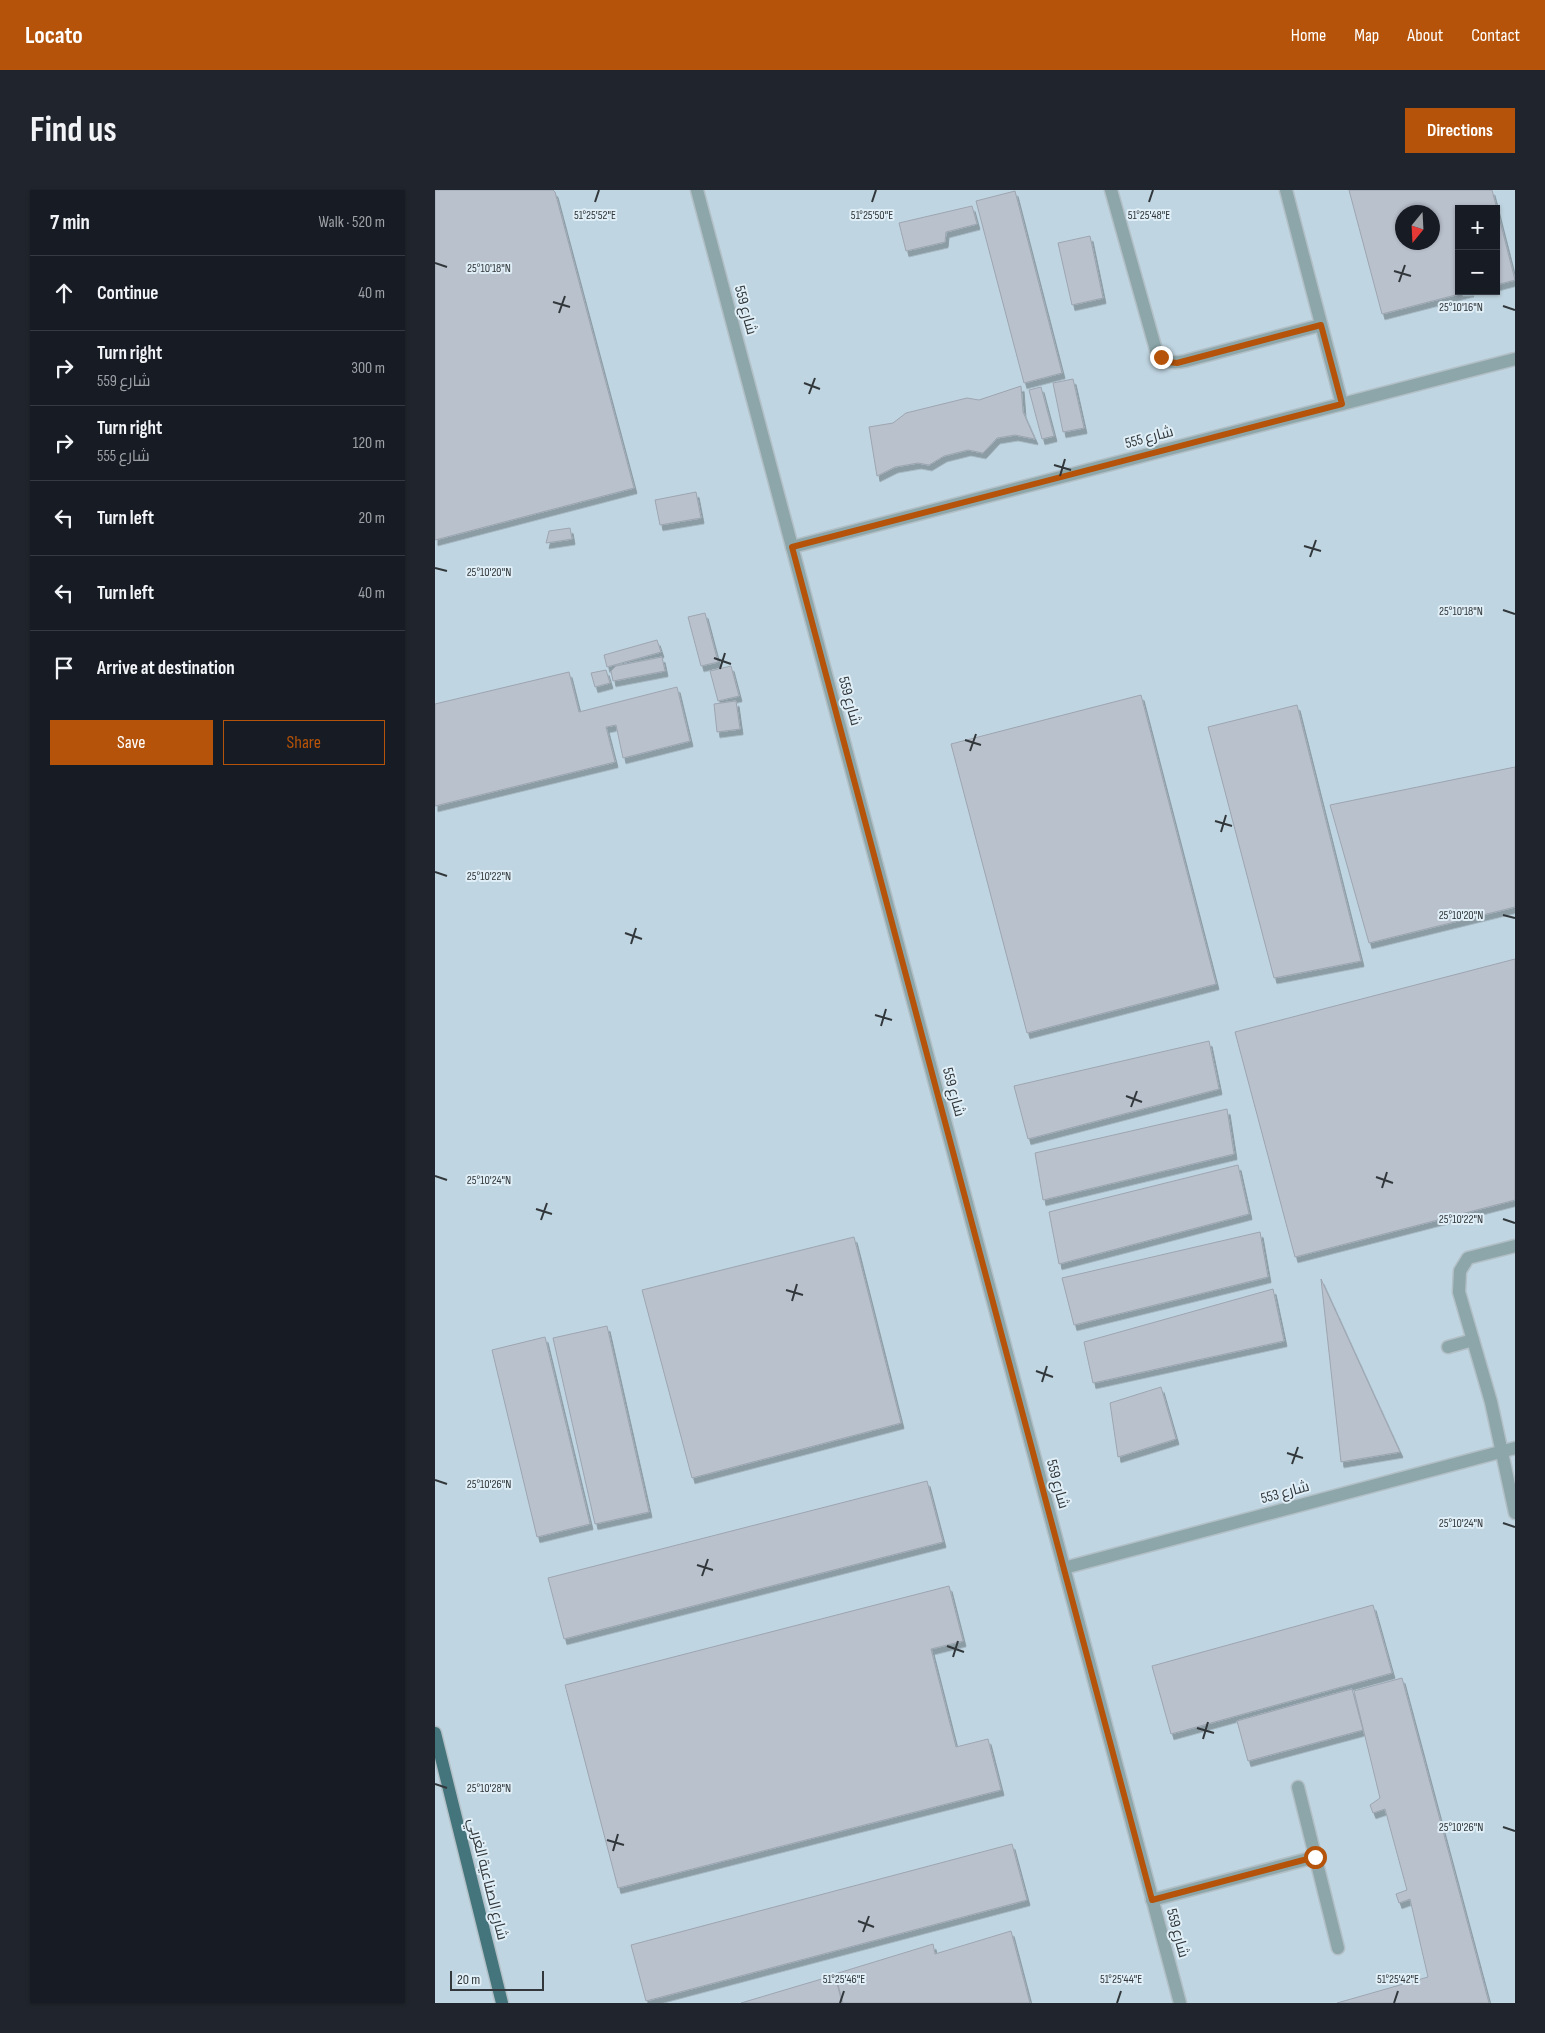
<!DOCTYPE html>
<html lang="en">
<head>
<meta charset="utf-8">
<style>
	:root { --surface:#171b24; --page:#20242c; --text:#f1f3f6; --muted:#9ea1a6; --line:#363941; --accent:#b45309 }
	body { margin:0; font-family:"Sofia Sans Condensed",Cairo,sans-serif; background:var(--page); color:var(--text) }
	.controls { position:absolute; right:15px; top:15px; display:grid; overflow:hidden; border-radius:0px; box-shadow:0 1px 4px #0004 }
	.controls button { width:45px; height:45px; display:grid; place-items:center; padding:0; border:0; border-bottom:1px solid var(--line); background:var(--surface); color:var(--text); font:25px sans-serif }
	.compass { position:absolute; left:960px; top:15px; width:45px; height:45px; border-radius:50%; background:var(--surface); box-shadow:0 1px 4px #0004; rotate:198deg }
	.scale { position:absolute; left:15px; bottom:12px; width:94px; box-sizing:border-box; padding-left:5px; border:2px solid #31373a; border-top:0; font-size:14px; line-height:18px; white-space:nowrap; color:#31373a; -webkit-text-stroke:4px #e0eff7; paint-order:stroke }
	.stop { position:absolute; width:15px; height:15px; margin:-11px; border:4px solid #b45309; border-radius:50%; background:#fff }
	.stop.end { background:#b45309; border-color:#fff; box-shadow:0 1px 5px #0008 }
	.list { margin:0; padding:0; list-style:none }
	h2 { display:flex; justify-content:space-between; align-items:center; height:65px; margin:0; padding:0 20px; font-size:21px }
	h2 small { font-size:16px; font-weight:400; color:var(--muted) }
	.list li { display:grid; grid-template-columns:32px 1fr auto; gap:15px; align-items:center; box-sizing:border-box; height:75px; padding:0 20px; border-top:1px solid var(--line) }
	.list b { display:block; font-size:19px; white-space:nowrap }
	.list p { margin:0; font-size:16px; white-space:nowrap; color:var(--muted) }
	.list em { font-size:16px; font-style:normal; color:var(--muted) }
	.actions { display:flex; gap:10px; padding:15px 20px }
	.actions a { flex:1; padding:11px 0; border:1px solid var(--accent); border-radius:0px; text-align:center; font-size:18px; color:var(--accent) }
	.actions .main { background:var(--accent); color:#fff }
	.icon { flex:none; width:28px; height:28px; fill:none; stroke:currentColor; stroke-width:2; stroke-linecap:round; stroke-linejoin:round }
	.map { position:relative; flex:none; width:1080px; height:1813px; overflow:hidden; border-radius:0px }
	header { display:flex; align-items:center; gap:30px; box-sizing:border-box; height:70px; padding:0 25px; background:var(--accent); color:#fff }
	header strong { font-size:24px }
	nav { display:flex; gap:28px; margin-inline-start:auto; font-size:18px }
	.intro { display:flex; align-items:center; justify-content:space-between; box-sizing:border-box; height:120px; padding:0 30px }
	h1 { margin:0; font-size:35px }
	.button { padding:12px 22px; border-radius:0px; background:var(--accent); color:#fff; font-size:18px; font-weight:700 }
	main { display:flex; gap:30px; padding:0 30px }
	aside { flex:1; background:var(--surface); border-radius:0px; box-shadow:0 1px 4px #0004 }
	.map>svg:first-child { display:block }
	.built { fill:#bfd5e1; fill-rule:evenodd }
	.building { fill:#b9c1cd; stroke:#9da5b1; fill-rule:evenodd; filter:url(#shadow) }
	.lines { fill:none; stroke-linecap:round; stroke-linejoin:round }
	.minor-casing { stroke:#b2bfc6; stroke-width:15 }
	.major-casing { stroke:#b2bfc6; stroke-width:15 }
	.minor { stroke:#8ca6a9; stroke-width:12 }
	.major { stroke:#44757c; stroke-width:12 }
	.route { stroke:#b45309; stroke-width:6 }
	.ticks { fill:none; stroke:#31373a; stroke-width:2 }
	.labels { text-anchor:middle; stroke-width:4; stroke-linejoin:round; paint-order:stroke }
	.street-label { font-size:15px; fill:#31373a; stroke:#e0eff7 }
	.ticks-label { font-size:12px; text-anchor:middle; fill:#31373a; stroke:#e0eff7; stroke-width:4; stroke-linejoin:round; paint-order:stroke }
</style>
</head>
<body>
<header>
<strong>Locato</strong>
<nav><a>Home</a><a>Map</a><a>About</a><a>Contact</a></nav>
</header>
<div class="intro"><h1>Find us</h1><a class="button">Directions</a></div>
<main>
<aside>
<h2>7 min<small>Walk · 520 m</small></h2>
<ul class="list">
<li><svg class="icon" aria-label="ahead" viewBox="0 0 24 24"><path d="M12 20V5M6 11l6-6 6 6"/></svg><div><b>Continue</b></div><em>40 m</em></li>
<li><svg class="icon" aria-label="right" viewBox="0 0 24 24"><path d="M7 20v-9h11M14 6l5 5-5 5"/></svg><div><b>Turn right</b><p>شارع 559</p></div><em>300 m</em></li>
<li><svg class="icon" aria-label="right" viewBox="0 0 24 24"><path d="M7 20v-9h11M14 6l5 5-5 5"/></svg><div><b>Turn right</b><p>شارع 555</p></div><em>120 m</em></li>
<li><svg class="icon" aria-label="left" viewBox="0 0 24 24"><path d="M17 20v-9H6M10 6l-5 5 5 5"/></svg><div><b>Turn left</b></div><em>20 m</em></li>
<li><svg class="icon" aria-label="left" viewBox="0 0 24 24"><path d="M17 20v-9H6M10 6l-5 5 5 5"/></svg><div><b>Turn left</b></div><em>40 m</em></li>
<li><svg class="icon" aria-label="arrive" viewBox="0 0 24 24"><path d="M6 21V4h12l-3 4 3 4H6"/></svg><div><b>Arrive at destination</b></div></li>
</ul>
<div class="actions"><a class="main">Save</a><a>Share</a></div>
</aside>
<div class="map">
<svg width="1080" height="1813" viewBox="0 0 1080 1813">
	<defs>
		<filter id="shadow"><feDropShadow dx="3" dy="5.5" stdDeviation="0" flood-color="#0004"/></filter>
	</defs>
	<rect width="100%" height="100%" fill="#d2e1e9"/>
	<path class="built" d="M 0,0 L 1080,0 L 1080,1813 L 0,1813 ZM 1024,19 L 1061,19 L 1061,101 L 1024,101 ZM 968,22 L 998,22 L 998,52 L 968,52 Z"/>
	<g class="building">
		<polygon points="0,0 118,0 120,2 199,298 0,350"/>
		<path d="M 914,0 L 1057,0 L 1080,90 L 1061,95 L 1061,19 L 1024,19 L 1024,101 L 1036,101 L 947,124 ZM 968,22 L 998,22 L 998,52 L 968,52 Z"/>
		<polygon points="580,1 627,183 589,193 541,11"/>
		<polygon points="537,16 542,34 511,42 510,52 471,61 464,33"/>
		<polygon points="655,46 668,108 637,115 623,53"/>
		<polygon points="638,189 649,238 628,242 618,193"/>
		<polygon points="586,196 588,222 600,249 580,245 562,248 548,263 533,260 509,266 494,275 483,273 460,277 442,286 434,237 458,233 471,223 532,208 544,210"/>
		<polygon points="606,197 619,246 607,249 594,200"/>
		<polygon points="261,302 266,328 225,335 220,310"/>
		<polygon points="135,338 137,349 111,353 114,341"/>
		<polygon points="270,423 283,472 266,476 253,427"/>
		<polygon points="222,450 226,462 172,477 169,465"/>
		<polygon points="227,467 230,481 178,491 176,481 181,476"/>
		<polygon points="296,476 304,506 283,511 275,481"/>
		<polygon points="171,480 175,493 160,497 156,483"/>
		<polygon points="134,482 144,522 242,497 255,551 188,568 181,535 171,537 180,572 0,616 0,514"/>
		<polygon points="706,505 781,794 592,843 516,554"/>
		<polygon points="301,511 305,539 282,542 279,514"/>
		<polygon points="862,515 926,771 839,788 773,537"/>
		<polygon points="1080,577 1080,717 934,753 895,615"/>
		<polygon points="1080,769 1080,1010 860,1067 800,842"/>
		<polygon points="774,851 784,899 593,949 579,896"/>
		<polygon points="792,919 799,964 608,1010 600,963"/>
		<polygon points="803,975 814,1024 624,1074 614,1022"/>
		<polygon points="825,1042 833,1087 639,1135 627,1088"/>
		<polygon points="419,1047 466,1233 257,1288 207,1100"/>
		<polygon points="886,1089 965,1262 906,1272"/>
		<polygon points="838,1099 849,1151 658,1193 649,1152"/>
		<polygon points="172,1136 214,1322 160,1334 118,1148"/>
		<polygon points="110,1147 155,1334 102,1347 57,1160"/>
		<polygon points="726,1197 741,1249 683,1267 675,1213"/>
		<polygon points="492,1291 508,1352 129,1449 113,1388"/>
		<polygon points="514,1396 528,1451 496,1459 521,1557 553,1549 566,1600 183,1698 130,1495"/>
		<polygon points="938,1415 957,1483 736,1544 717,1476"/>
		<polygon points="967,1488 1054,1813 902,1813 993,1787 975,1709 964,1713 961,1704 972,1700 950,1619 938,1623 935,1615 945,1608 919,1501"/>
		<polygon points="917,1499 928,1540 813,1571 802,1531"/>
		<polygon points="577,1654 592,1710 211,1811 196,1755"/>
		<polygon points="576,1741 595,1813 408,1813 400,1784 498,1754 500,1764"/>
		<polygon points="400,1785 407,1813 306,1813"/>
	</g>
	<g class="lines">
		<g class="minor-casing">
			<g id="minor">
				<polyline points="262,0 745,1813"/>
				<path d="M 676,0 L 721,160 C 728,172 736,174 750,171 L 886,135"/>
				<polyline points="851,0 907,214"/>
				<polyline points="357,357 1080,169"/>
				<polyline points="1080,1056 1033,1068 1025,1081 1024,1102 1056,1212 1080,1323"/>
				<polyline points="1013,1157 1038,1150"/>
				<polyline points="629,1378 1080,1258"/>
				<polyline points="863,1597 903,1758"/>
				<polyline points="717,1710 880,1667"/>
			</g>
		</g>
		<g class="major-casing">
			<polyline id="major" points="0,1543 67,1813"/>
		</g>
		<use href="#minor" class="minor"/>
		<use href="#major" class="major"/>
	</g>
	<g class="lines">
		<polyline class="route" points="726,167 733,172 742,173 886,135 907,214 357,357 717,1710 880,1667"/>
	</g>
	<path class="ticks" d="M 160,12 L 164,0M 437,12 L 441,0M 714,12 L 718,0M 0,73 L 12,77M 959,81 L 976,86M 964,92 L 970,75M 118,112 L 135,117M 1068,116 L 1080,120M 124,123 L 130,106M 369,193 L 385,199M 374,204 L 380,188M 619,275 L 636,280M 625,286 L 630,269M 869,356 L 886,361M 875,367 L 881,350M 0,378 L 12,381M 1068,420 L 1080,424M 279,468 L 296,474M 285,479 L 290,463M 530,550 L 546,555M 535,561 L 541,544M 780,631 L 797,636M 786,642 L 791,625M 0,682 L 12,686M 1068,725 L 1080,728M 190,743 L 207,749M 196,754 L 201,738M 440,825 L 457,830M 446,836 L 451,819M 691,906 L 707,912M 696,917 L 702,901M 0,986 L 12,990M 941,987 L 958,993M 947,998 L 952,982M 101,1019 L 117,1024M 1068,1029 L 1080,1033M 106,1030 L 112,1013M 351,1100 L 368,1105M 357,1111 L 362,1094M 601,1181 L 618,1187M 607,1192 L 612,1176M 852,1263 L 868,1268M 857,1274 L 863,1257M 0,1290 L 12,1294M 1068,1333 L 1080,1337M 262,1375 L 278,1380M 267,1386 L 273,1369M 512,1456 L 529,1462M 518,1467 L 523,1451M 762,1538 L 779,1543M 768,1549 L 773,1532M 0,1594 L 12,1598M 1068,1637 L 1080,1641M 172,1650 L 189,1655M 178,1661 L 183,1644M 423,1731 L 439,1737M 428,1742 L 434,1726M 405,1813 L 409,1801M 682,1813 L 686,1801M 959,1813 L 963,1801"/>
	<g class="labels">
		<g class="street-label">
			<text transform="translate(311 120) rotate(75)" y="5">شارع 559</text>
			<text transform="translate(714 247) rotate(-15)" y="5">شارع 555</text>
			<text transform="translate(415 511) rotate(75)" y="5">شارع 559</text>
			<text transform="translate(519 902) rotate(75)" y="5">شارع 559</text>
			<text transform="translate(623 1294) rotate(75)" y="5">شارع 559</text>
			<text transform="translate(850 1302) rotate(-15)" y="5">شارع 553</text>
			<text transform="translate(53 1689) rotate(76)" y="5">شارع الصناعية الغربي</text>
			<text transform="translate(743 1743) rotate(75)" y="5">شارع 559</text>
		</g>
	</g>
	<g class="ticks-label">
		<text x="160" y="29">51°25'52"E</text>
		<text x="437" y="29">51°25'50"E</text>
		<text x="714" y="29">51°25'48"E</text>
		<text x="54" y="82">25°10'18"N</text>
		<text x="1026" y="121">25°10'16"N</text>
		<text x="54" y="386">25°10'20"N</text>
		<text x="1026" y="425">25°10'18"N</text>
		<text x="54" y="690">25°10'22"N</text>
		<text x="1026" y="729">25°10'20"N</text>
		<text x="54" y="994">25°10'24"N</text>
		<text x="1026" y="1033">25°10'22"N</text>
		<text x="54" y="1298">25°10'26"N</text>
		<text x="1026" y="1337">25°10'24"N</text>
		<text x="54" y="1602">25°10'28"N</text>
		<text x="1026" y="1641">25°10'26"N</text>
		<text x="409" y="1793">51°25'46"E</text>
		<text x="686" y="1793">51°25'44"E</text>
		<text x="963" y="1793">51°25'42"E</text>
	</g>
</svg>
<div class="controls">
<button>+</button>
<button>−</button>
</div>
<svg class="compass" viewBox="-18 -18 36 36"><path d="M0-13l5 13h-10z" fill="#e53935"/><path d="M0 13l5-13h-10z" fill="#9ea1a6"/></svg>
<div class="scale">20 m</div>
<div class="stop" style="left:880px;top:1667px"></div>
<div class="stop end" style="left:726px;top:167px"></div>
</div>
</main>
</body>
</html>
